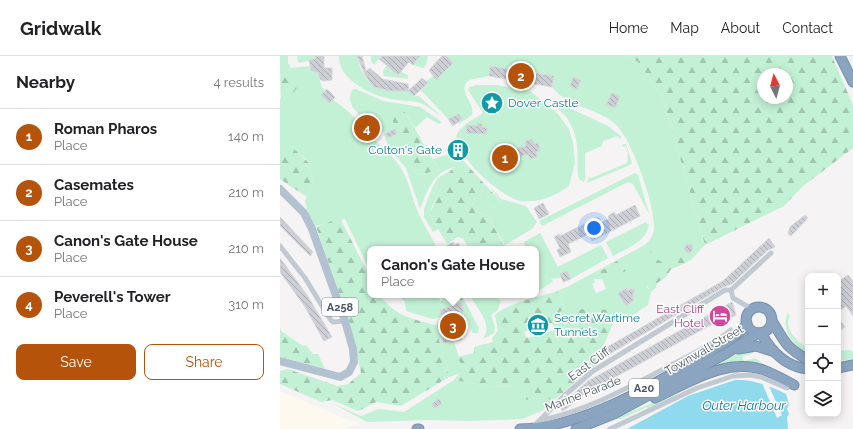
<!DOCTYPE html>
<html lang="en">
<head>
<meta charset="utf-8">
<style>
	:root { --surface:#fff; --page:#f6f6f6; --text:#202124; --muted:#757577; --line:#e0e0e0; --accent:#b45309 }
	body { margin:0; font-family:Raleway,sans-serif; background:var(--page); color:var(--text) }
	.controls { position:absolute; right:12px; bottom:12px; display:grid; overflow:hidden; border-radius:8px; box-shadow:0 2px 10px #0003 }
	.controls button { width:36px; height:36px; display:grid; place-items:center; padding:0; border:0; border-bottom:1px solid var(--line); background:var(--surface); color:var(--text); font:20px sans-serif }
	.compass { position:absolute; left:477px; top:12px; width:36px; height:36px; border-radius:50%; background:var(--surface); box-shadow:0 2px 10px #0003; rotate:354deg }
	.you { position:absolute; left:314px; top:172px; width:14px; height:14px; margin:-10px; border:3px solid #fff; border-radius:50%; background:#1a73e8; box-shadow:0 0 0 6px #1a73e833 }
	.badge { display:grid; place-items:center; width:26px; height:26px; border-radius:50%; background:var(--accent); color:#fff; font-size:13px; font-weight:700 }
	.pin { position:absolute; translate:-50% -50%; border:2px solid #fff; box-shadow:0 1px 4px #0006 }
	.popup { position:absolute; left:87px; top:190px; width:172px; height:52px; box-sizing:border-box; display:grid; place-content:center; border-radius:8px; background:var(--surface); filter:drop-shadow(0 1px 3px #0005); font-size:13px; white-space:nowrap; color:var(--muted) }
	.popup b { font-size:15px; color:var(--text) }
	.popup::after { content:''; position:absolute; left:50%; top:100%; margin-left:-8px; border:8px solid transparent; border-top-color:var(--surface) }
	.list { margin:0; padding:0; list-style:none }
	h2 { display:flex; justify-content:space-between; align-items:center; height:52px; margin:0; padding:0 16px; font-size:17px }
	h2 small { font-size:13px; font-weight:400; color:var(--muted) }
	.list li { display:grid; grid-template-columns:26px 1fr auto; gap:12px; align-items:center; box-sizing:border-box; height:56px; padding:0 16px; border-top:1px solid var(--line) }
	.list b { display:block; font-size:15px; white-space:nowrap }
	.list p { margin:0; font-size:13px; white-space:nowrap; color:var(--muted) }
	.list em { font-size:13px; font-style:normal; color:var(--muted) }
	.actions { display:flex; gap:8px; padding:12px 16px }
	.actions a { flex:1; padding:9px 0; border:1px solid var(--accent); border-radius:8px; text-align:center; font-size:14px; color:var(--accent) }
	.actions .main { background:var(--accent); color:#fff }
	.icon { flex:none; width:22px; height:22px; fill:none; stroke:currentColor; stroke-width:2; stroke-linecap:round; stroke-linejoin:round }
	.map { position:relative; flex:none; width:573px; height:373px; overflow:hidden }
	header { display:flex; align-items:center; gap:24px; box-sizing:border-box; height:56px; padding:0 20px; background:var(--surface); border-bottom:1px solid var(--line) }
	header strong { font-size:19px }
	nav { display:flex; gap:22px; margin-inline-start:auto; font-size:14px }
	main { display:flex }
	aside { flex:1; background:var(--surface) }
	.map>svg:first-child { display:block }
	.commercial { fill:#fdf9ef }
	.grass { fill:#c3f1d5; fill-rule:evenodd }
	.forest { fill:url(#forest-firs); fill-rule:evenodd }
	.water { fill:#90daee }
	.pier { fill:#f5f3f3 }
	.building { fill:url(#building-back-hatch); stroke:#d7d9de }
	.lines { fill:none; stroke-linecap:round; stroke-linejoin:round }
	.highway-casing { stroke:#7690ad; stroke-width:11 }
	.street { stroke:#c1cad2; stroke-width:5 }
	.primary { stroke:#b3c2d1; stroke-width:8 }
	.highway { stroke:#8ba5c1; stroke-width:9 }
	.labels { text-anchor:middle; stroke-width:3; stroke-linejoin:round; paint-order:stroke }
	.shield { fill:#fff; stroke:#808990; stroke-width:1 }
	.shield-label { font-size:11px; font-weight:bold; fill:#4a5661 }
	.culture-label { font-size:12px; fill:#0d838f; stroke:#fff; text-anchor:start }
	.hotel-label { font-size:12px; fill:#b23c85; stroke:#fff; text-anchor:end }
	.street-label { font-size:12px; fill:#4a5661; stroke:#fff }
	.water-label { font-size:13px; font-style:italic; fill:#0c7c9b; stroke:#fff }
</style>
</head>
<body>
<header>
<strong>Gridwalk</strong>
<nav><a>Home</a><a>Map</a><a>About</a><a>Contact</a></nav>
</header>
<main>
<aside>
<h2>Nearby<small>4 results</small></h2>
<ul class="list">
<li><span class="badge">1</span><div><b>Roman Pharos</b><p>Place</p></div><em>140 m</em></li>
<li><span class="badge">2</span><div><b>Casemates</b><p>Place</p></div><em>210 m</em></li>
<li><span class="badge">3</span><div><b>Canon's Gate House</b><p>Place</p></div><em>210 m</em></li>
<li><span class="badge">4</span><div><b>Peverell's Tower</b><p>Place</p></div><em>310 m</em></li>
</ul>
<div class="actions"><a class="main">Save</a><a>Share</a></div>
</aside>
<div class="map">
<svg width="573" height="373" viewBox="0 0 573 373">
	<defs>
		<pattern id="forest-firs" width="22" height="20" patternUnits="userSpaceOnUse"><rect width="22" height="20" fill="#c3f1d5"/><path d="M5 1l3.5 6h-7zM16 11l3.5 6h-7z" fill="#a0c6b0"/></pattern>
		<pattern id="building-back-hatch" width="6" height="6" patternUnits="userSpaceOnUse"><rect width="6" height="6" fill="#cdcfd5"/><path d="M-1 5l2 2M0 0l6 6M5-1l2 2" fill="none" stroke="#a8abb0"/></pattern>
	</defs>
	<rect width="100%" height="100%" fill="#f5f3f3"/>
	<polygon class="commercial" points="0,335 79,368 61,373 0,373"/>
	<g class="grass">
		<path d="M 0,0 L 8,0 L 8,7 L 11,12 L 31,10 L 31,13 L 39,19 L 41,30 L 45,35 L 41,39 C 59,44 71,58 83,71 L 81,73 L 86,78 L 88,76 L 107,98 L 106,95 C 129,116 127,128 137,154 C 142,166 150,178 156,190 L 150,193 L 90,193 L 90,215 L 65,163 L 31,171 L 25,145 L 33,127 L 28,105 L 12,91 L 0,91 L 0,43 L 22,23 L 8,23 L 0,17 Z"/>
		<polygon points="17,0 36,0 33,4 18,7"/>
		<path d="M 59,0 L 77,0 C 84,31 99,36 128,35 L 134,40 L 139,40 L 161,60 C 154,56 146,48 137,46 C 127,44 117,45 107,42 C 88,38 58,22 59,0 Z"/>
		<polygon points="91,0 101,0 94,9 91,5"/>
		<polygon points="133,0 148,0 146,9 143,12 133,9"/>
		<path d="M 167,0 L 347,0 L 358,6 L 383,42 L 425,189 L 411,204 L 391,213 L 383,223 L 366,230 L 371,236 L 368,249 L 352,260 L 271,267 L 277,257 L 285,252 L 277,235 L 289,230 L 363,190 C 369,186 373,180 374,173 C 376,151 351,79 333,66 C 315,52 286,50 272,31 L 274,20 L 210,10 L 209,20 L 189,24 L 185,29 C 182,41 195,47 192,59 L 179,68 L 174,60 L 168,63 L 141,34 L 148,28 L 146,26 L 153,20 L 156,23 L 163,18 L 160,15 L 167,13 L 173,7 ZM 314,223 L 322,223 L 326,233 L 316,237 L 312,228 L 315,227 ZM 346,232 L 348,235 L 351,232 L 355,235 L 352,240 L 354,244 L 346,250 L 338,238 Z"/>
		<polygon points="107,9 128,19 128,23 104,20 103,15"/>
		<path d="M 196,29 L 217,29 L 250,35 L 278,58 L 289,73 L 293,87 L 295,107 L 289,130 C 276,140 257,147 241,145 C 223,143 171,97 177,78 C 181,69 196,62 203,57 L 188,34 L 189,31 Z"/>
		<path d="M 76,33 L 103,45 L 140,51 L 162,66 L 159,68 L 147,61 L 135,72 L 125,56 L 133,113 L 138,119 L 159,114 L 153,103 L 176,96 L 187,109 C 155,112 151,126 140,153 L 126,112 L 110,94 L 99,66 L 88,67 C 78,57 65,49 72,34 Z"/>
		<path d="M 270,43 L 328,70 L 342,81 L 339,83 L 338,80 L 323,85 L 322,90 L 305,97 L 305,119 L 306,120 L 304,126 L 300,124 L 298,120 C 297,96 300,83 287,62 C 282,55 274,51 270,43 Z"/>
		<polygon points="343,88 346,88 352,107 350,109 307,127 309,121 311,122 347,107 348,97 346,90 342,91"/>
		<polygon points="171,114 152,150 150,159 158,173 153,176 144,161 144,153 153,130 158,122"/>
		<polygon points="355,117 358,119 369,158 353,128 348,126 262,170 259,165"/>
		<polygon points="209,130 221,143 246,150 257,166 252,173 225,189 208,160 195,155 192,149 194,143 200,139 213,151 221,146"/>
		<path d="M 366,166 L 369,169 C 366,186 347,192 333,200 L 326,186 Z"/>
		<polygon points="260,177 278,211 321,189 328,202 291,223 287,215 280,218 282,222 271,223 273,226 256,236 256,193 240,193 245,190 244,186"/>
		<polygon points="119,239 158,239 163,252 160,256 165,260 153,263 126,255 125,246"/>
		<path d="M 190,239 L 213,239 L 221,245 L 218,254 L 211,259 L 215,271 L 214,277 L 203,283 C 214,268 196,252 190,239 Z"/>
		<polygon points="176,244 184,244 199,272 198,277 192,277 187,261 178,256 172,249"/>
		<path d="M 508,257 L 510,260 C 503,272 517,286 528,292 L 528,298 C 514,290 500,273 508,257 Z"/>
		<polygon points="167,265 184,316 169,321 155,269"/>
		<polygon points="472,294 473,297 462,301 464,305 475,302 493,314 483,310 407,323 448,302"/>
		<polygon points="568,294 573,295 573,303 558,305 558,295"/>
		<polygon points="174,324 208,330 239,331 246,344 264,341 273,345 262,355 242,363 190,365 150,364 87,366 52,347 81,360 99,353 124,356"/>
		<polygon points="393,338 395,340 369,354 367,351 341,363 334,363"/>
	</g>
	<g class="forest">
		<path d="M 347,0 L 552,0 L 573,49 L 573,92 L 522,131 L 504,150 L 425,189 L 383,42 L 358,6 ZM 483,18 L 507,18 L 507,42 L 483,42 Z"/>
		<polygon points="0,17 8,23 23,23 14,36 1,43"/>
		<polygon points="125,56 159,114 138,119 133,113 131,104 111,61"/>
		<polygon points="0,91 12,91 28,106 33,127 27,141 0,123"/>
		<path d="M 187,109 L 221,146 L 213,151 L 200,139 L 194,143 L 192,149 L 195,155 L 208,160 L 226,193 L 189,193 L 183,182 L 178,181 L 167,188 L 150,159 C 152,151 167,118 172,113 C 177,110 182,109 187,109 Z"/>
		<path d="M 60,162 L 90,221 L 90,239 L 100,239 C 114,260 133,263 155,269 L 169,321 L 121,350 L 96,346 L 78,355 L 52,344 L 41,346 L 0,328 L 0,315 L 8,313 L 57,330 L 68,328 L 81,317 L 71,271 L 36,171 Z"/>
		<path d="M 404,192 L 408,200 L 404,203 L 406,207 L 391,213 L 386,221 L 377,227 L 376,232 L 371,236 L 365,225 L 380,221 L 396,206 C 386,206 378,218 369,207 L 371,194 L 374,196 L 373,201 L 382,206 L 384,202 L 393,202 L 401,198 Z"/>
		<polygon points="346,199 350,202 344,212 346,215 331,222 321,222 318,217"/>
		<path d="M 277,235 L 285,252 L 275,260 L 301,253 L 339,254 L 322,293 L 326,300 L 273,345 L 264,341 L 246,344 L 239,331 L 208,330 L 174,324 L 183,314 L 178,301 L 194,297 L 194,291 L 213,286 L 212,282 L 218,275 L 215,259 C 232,245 256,242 277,235 ZM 272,267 L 275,274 L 247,282 L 244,276 Z"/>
		<polygon points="165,239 175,241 183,239 184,244 176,244 172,249 163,252 161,246"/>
		<polygon points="0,271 1,275 23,290 26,289 33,298 38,298 45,313 0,301"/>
	</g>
	<path class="water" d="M 455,324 C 474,323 489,330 506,338 L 509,348 L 507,353 L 509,358 L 507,361 L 508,373 L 347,373 L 408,340 Z"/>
	<polygon class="pier" points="482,327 489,330 502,359 497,362"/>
	<g class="building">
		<polygon points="36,0 44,0 44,12 52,12 52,24 43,25 40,23 38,17 31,14 29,4 34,3"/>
		<polygon points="77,0 82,0 86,15 90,12 102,23 128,28 129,35 110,35 94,31 85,19"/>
		<polygon points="102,0 140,0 133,9 129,6 118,19 99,3"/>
		<polygon points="162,0 167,0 173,7 156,24 149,14"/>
		<polygon points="210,10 274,20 272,31 209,20"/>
		<polygon points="293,21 301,24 297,33 290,30"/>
		<polygon points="142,22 148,27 134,40 128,35"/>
		<polygon points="47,33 55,41 49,47 41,39"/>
		<polygon points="332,37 340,41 335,52 326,48"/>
		<polygon points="179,58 182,63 173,70 168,63"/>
		<polygon points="89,66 94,71 86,78 81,73"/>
		<polygon points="197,67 202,68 202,71 207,72 206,78 186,77 187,69 197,70"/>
		<polygon points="115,73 117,78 108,82 105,78"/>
		<polygon points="252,83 254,88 258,87 260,94 256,96 257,101 250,103 248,98 226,106 221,102 224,98 231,99 230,94 246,90 245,85"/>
		<polygon points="263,147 269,158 259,163 254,152"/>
		<polygon points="355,149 360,160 312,185 309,178 288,188 291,196 280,201 277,194 280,192 274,181 279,178 280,180 318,161 322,166 329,163 328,160 334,156 336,159"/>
		<polygon points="525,159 528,162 511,180 508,178 510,171"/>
		<polygon points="0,161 33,196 30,200 0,170"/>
		<polygon points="489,182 495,191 488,194 452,228 443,231 326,300 322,294 443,225"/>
		<polygon points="173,186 175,189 178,187 182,193 162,193"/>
		<polygon points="407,188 412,189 413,193 410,197 406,196 404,192"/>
		<polygon points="0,202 27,239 52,281 44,285 25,251 0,216"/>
		<polygon points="287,215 291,223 283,226 280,218"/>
		<polygon points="568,219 573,225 573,260 566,250 558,256 558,241 560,239 558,236 558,226"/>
		<polygon points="346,232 348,235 351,232 355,235 352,240 354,244 346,250 338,238"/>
		<polygon points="181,246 184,255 174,258 182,284 163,287 162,279 171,275 165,259 161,258 160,254"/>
		<polygon points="452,246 456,259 438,269 436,266 304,338 286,353 282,355 280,350 308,325"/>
		<polygon points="558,262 565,271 558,276"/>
		<polygon points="159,342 162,348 154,352 152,348"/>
	</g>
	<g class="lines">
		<g class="highway-casing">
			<g id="highway">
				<polyline points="560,0 573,26"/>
				<circle cx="479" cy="264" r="13"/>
				<path d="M 492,265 C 506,287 504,290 528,304"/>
				<path d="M 481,277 C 491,295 506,311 528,313"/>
				<polyline points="458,293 476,290 492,295"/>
				<polyline points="558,312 573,309"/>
				<path d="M 375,342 C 410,326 448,300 486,315 C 496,319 505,324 514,329"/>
				<polyline points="137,373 139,373"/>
				<path d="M 240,373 C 312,371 389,319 451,283 L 462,274 L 467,267"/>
				<polyline points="296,373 334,358 447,297 478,277"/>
			</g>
		</g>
		<g class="street">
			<polyline points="0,190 25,222 50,263 53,266 65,265"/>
			<polyline points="451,234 491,197"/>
			<polyline points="451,234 453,242 472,253"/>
			<path d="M 262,364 C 309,354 351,330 393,308 C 412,298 435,288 451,274"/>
			<polyline points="254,370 285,339 313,315 445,234 451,234"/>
			<polyline points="330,373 417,332 453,320 470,319 481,321 507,332"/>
		</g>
		<polyline class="primary" points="0,133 24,157 32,173 65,265 73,293 74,306 69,316 60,321 0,305"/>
		<use href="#highway" class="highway"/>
	</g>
	<defs>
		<g id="sight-disc" transform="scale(1.15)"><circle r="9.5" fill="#0f9aa8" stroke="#fff"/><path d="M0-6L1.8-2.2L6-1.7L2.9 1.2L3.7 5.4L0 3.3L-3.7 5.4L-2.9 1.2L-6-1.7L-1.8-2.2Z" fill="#fff"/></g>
		<g id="building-disc" transform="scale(1.15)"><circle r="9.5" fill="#0f9aa8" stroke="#fff"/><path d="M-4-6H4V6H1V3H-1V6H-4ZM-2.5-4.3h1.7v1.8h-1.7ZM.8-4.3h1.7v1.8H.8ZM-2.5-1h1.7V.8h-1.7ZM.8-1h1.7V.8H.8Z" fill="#fff"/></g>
		<g id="hotel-disc" transform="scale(1.15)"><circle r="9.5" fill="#d1479c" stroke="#fff"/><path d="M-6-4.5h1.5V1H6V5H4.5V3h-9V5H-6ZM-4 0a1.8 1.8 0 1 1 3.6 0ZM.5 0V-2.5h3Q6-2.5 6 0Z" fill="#fff"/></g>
		<g id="museum-disc" transform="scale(1.15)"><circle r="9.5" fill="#0f9aa8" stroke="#fff"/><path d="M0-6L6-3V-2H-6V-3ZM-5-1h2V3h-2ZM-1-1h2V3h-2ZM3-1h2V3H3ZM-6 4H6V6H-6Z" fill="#fff"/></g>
	</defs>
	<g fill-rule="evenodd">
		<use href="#sight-disc" x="212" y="47"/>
		<use href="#building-disc" x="178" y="94"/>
		<use href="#hotel-disc" x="440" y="260"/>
		<use href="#museum-disc" x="258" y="269"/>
	</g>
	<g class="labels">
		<g class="shield">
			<rect x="42" y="242" width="36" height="18" rx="3"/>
			<rect x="349" y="323" width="30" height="18" rx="3"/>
		</g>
		<g class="shield-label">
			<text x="60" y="255">A258</text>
			<text x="364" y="336">A20</text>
		</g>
		<g class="culture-label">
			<text x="228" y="51">Dover Castle</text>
			<text x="162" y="98" text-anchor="end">Colton's Gate</text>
			<text x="274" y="266">Secret Wartime<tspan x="274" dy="14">Tunnels</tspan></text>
		</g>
		<g class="hotel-label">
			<text x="424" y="257">East Cliff<tspan x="424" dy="14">Hotel</tspan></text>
		</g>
		<g class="street-label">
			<text transform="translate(424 294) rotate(-30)" y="4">Townwall Street</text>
			<text transform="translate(309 308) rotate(-36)" y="4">East Cliff</text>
			<text transform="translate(303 338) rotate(-21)" y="4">Marine Parade</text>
		</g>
		<g class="water-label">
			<text x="464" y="354">Outer Harbour</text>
		</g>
	</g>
</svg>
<div class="controls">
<button>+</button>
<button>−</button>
<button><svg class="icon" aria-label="locate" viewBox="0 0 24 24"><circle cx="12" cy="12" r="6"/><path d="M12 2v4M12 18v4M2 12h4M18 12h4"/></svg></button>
<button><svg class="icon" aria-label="layers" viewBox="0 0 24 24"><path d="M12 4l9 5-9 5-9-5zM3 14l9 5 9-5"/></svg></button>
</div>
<svg class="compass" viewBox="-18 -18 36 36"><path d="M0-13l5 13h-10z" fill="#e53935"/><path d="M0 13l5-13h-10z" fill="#757577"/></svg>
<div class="you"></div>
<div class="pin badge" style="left:225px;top:102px">1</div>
<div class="pin badge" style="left:241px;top:20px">2</div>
<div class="pin badge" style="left:173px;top:270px">3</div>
<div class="popup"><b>Canon's Gate House</b>Place</div>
<div class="pin badge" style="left:87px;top:72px">4</div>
</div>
</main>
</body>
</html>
